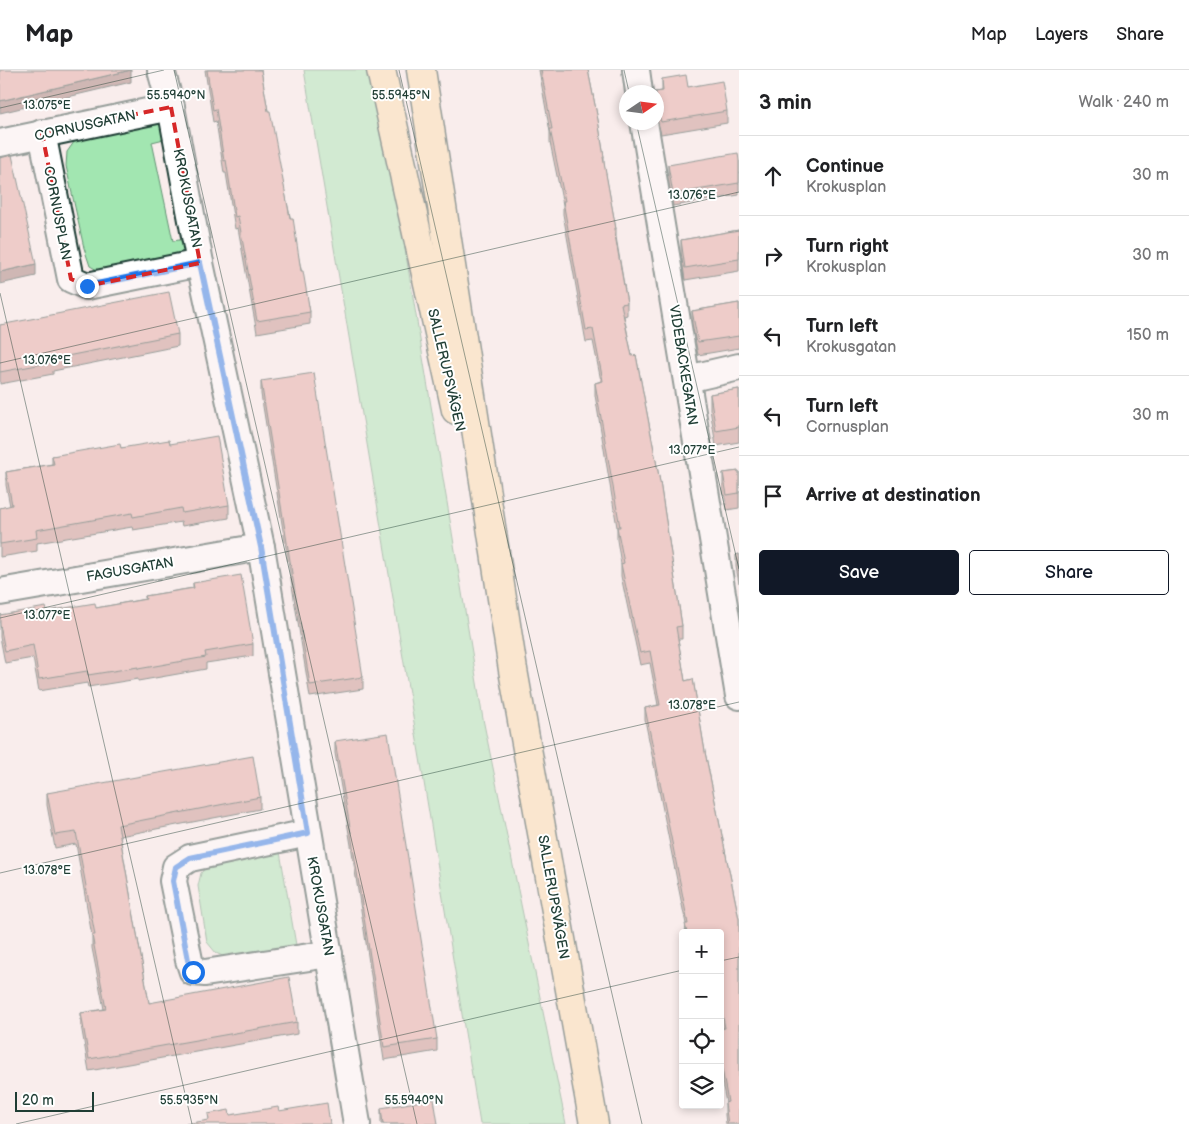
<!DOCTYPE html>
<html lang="en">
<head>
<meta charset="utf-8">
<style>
	:root { --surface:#fff; --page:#f2f2f2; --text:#202124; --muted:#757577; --line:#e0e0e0; --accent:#111827 }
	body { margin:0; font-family:"Balsamiq Sans",sans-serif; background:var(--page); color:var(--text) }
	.controls { position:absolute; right:15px; bottom:15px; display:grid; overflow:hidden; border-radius:5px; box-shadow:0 2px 8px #0003 }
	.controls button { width:45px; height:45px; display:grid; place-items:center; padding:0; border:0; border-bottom:1px solid var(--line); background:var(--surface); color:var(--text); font:25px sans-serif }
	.compass { position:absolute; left:619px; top:15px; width:45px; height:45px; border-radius:50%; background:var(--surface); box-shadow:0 2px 8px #0003; rotate:77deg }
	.scale { position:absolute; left:15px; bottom:12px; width:79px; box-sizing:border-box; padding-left:5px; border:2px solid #1f3d34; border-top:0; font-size:14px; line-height:18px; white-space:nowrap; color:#1f3d34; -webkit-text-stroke:4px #fff; paint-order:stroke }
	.stop { position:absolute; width:15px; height:15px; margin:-11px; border:4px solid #1a73e8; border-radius:50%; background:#fff }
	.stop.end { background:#1a73e8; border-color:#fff; box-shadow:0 1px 5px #0008 }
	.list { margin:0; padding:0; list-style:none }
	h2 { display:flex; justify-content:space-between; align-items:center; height:65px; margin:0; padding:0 20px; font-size:21px }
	h2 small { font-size:16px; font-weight:400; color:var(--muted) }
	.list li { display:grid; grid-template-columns:32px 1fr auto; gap:15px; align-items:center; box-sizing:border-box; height:80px; padding:0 20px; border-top:1px solid var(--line) }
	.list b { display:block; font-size:19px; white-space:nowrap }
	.list p { margin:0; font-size:16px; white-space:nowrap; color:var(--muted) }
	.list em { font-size:16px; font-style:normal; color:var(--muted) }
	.actions { display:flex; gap:10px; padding:15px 20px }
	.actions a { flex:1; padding:11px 0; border:1px solid var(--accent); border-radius:5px; text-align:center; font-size:18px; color:var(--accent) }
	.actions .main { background:var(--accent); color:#fff }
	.icon { flex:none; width:28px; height:28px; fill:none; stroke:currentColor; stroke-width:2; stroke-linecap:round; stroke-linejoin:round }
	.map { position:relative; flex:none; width:739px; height:1054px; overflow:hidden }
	header { display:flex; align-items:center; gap:30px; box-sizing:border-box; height:70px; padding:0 25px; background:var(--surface); border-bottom:1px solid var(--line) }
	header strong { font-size:24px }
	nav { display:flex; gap:28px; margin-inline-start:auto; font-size:18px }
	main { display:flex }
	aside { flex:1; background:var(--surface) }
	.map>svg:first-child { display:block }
	.green { fill:#a2e6b1; stroke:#609272 }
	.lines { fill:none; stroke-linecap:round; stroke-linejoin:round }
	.minor-casing { stroke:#1f3d34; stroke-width:30 }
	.major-casing { stroke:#1f3d34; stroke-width:31 }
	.minor { stroke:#fff; stroke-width:26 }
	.major { stroke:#faddab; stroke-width:28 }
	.wall { fill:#c08e88; stroke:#1f3d34 }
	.shaded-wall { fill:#9c746f; stroke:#1f3d34 }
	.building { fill:#dfa59e; stroke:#1f3d34 }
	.route { stroke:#1a73e8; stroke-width:6 }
	.marked { fill:none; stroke:#d62828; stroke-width:4; stroke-dasharray:10 6; stroke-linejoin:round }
	.ticks { fill:none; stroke:#1f3d34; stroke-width:1; stroke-opacity:0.45 }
	.labels { text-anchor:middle; stroke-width:4; stroke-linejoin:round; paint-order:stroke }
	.street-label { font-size:14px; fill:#1f3d34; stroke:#fff }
	.ticks-label { font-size:12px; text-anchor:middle; fill:#1f3d34; stroke:#fff; stroke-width:4; stroke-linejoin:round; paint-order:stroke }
</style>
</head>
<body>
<header>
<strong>Map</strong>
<nav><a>Map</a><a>Layers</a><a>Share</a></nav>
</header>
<main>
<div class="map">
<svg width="739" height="1054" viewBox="0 0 739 1054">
	<rect width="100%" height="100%" fill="#f9edec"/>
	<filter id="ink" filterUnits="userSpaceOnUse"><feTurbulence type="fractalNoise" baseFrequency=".02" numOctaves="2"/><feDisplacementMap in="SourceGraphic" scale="10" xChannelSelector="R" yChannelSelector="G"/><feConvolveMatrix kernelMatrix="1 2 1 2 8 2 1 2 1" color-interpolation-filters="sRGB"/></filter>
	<g filter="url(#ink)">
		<g class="green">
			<polygon points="304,0 366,0 371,11 402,161 483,649 566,1054 480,1054 422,700"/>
			<polygon points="160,53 168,68 152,72 173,171 192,168 191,184 106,205 90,196 84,178 66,96 67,82 79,65 122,56"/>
			<polygon points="280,782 296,875 231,890 216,883 207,872 198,816 201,803 208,795"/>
		</g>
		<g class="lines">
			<g class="minor-casing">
				<g id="minor">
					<polyline points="161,0 171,37 200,193 261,477 357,1054"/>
					<polyline points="636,0 639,22"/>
					<polyline points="644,52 739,626"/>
					<polyline points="42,63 71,209 87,216 200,193"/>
					<polyline points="0,73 171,37"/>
					<polyline points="687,309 739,297"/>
					<polyline points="0,522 261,477"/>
					<polyline points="308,763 190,788 176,797 173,811 189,890 193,902 205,903 329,884"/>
				</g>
			</g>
			<g class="major-casing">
				<g id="major">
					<polyline points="381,0 456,340"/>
					<polyline points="421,0 513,600 594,1054"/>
				</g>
			</g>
			<use href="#minor" class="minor"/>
			<use href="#major" class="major"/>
		</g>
		<g class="wall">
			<polygon points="205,0 261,0 268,41 310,242 310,254 257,263 238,158 235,159 226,103 224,103 216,51 213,52"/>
			<polygon points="539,0 588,0 598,50 604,87 604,94 616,159 616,167 627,233 627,245 624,246 632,286 636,285 660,412 682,556 682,569 678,569 685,611 693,609 705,682 739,849 739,1054 726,1054 725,1045 725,1033 726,1033 720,1001 720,959 723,958 720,945 720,863 685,863 686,854 681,830 645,650 645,638 658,635 650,593 640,595 621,506 621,494 617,470 617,457 595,325 595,313 601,311 593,271 586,272 563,144 563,135 550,72 550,62"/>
			<polygon points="662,9 688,17 727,41 727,53 661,64 656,45 656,22 662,21"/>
			<polygon points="739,91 739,125 673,136 668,107 668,95"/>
			<polygon points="739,160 739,201 685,210 681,182 681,170"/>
			<polygon points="739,233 739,278 698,285 692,253 692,241"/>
			<polygon points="0,255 178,264 178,276 53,301 53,304 0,314"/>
			<polygon points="261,311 363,607 363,619 310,627 261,324"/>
			<polygon points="739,319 739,372 716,376 710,339 710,324"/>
			<polygon points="170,374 229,435 229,448 182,456 181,452 133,460 132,457 37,473 37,481 0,487 0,438 10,436 6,415 6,402 52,394 52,386 121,378"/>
			<polygon points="739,401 739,438 727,440 723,419 723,403"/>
			<polygon points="739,484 739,513 736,497 736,485"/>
			<polygon points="193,513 253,574 253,586 206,593 206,599 138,611 138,609 88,617 87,613 39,621 33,588 5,593 0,567 0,545 96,538 145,529 145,526 193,518"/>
			<polygon points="335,671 437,969 437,981 384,990 351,775 335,683"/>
			<polygon points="47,723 260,727 260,739 120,766 149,933 297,952 297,964 89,1001 81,955 81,943 104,939 92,878 92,866 76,774 55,778 47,735"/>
			<polygon points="381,1038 438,1054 381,1054"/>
		</g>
		<g class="shaded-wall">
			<polygon points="131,0 131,12 0,43 0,31"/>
			<polygon points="36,194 36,206 0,214 0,202"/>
		</g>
		<g class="building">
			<polygon points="0,0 131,0 0,31"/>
			<polygon points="207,0 261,0 268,41 270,41 290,148 293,148 301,201 303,201 310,242 257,251 238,146 235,147 226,90 224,91 216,39 213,40"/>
			<polygon points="541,0 588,0 598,50 604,87 603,87 616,159 614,159 627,233 621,234 632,286 636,285 660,412 682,556 676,557 685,611 693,609 705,682 739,849 739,1054 728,1054 725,1033 728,1032 720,988 720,959 725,958 720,932 720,863 687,863 685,854 688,854 681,817 645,638 660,635 650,581 640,583 621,494 624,493 617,457 620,457 595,313 603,311 593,259 586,260 563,131 565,131 550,59 552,59"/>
			<polygon points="686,5 688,17 722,11 727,41 661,52 656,33 656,22 654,22 663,21 662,9"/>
			<polygon points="738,83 739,91 739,113 673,124 668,95"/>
			<polygon points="12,85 36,194 0,202 0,88"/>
			<polygon points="739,160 739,189 685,198 681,170"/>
			<polygon points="169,222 178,264 52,289 53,292 0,302 0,255"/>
			<polygon points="739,233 739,266 698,272 692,241"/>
			<polygon points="314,303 363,607 310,615 261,311"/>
			<polygon points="739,319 739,357 716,361 710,324"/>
			<polygon points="217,366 229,435 182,443 181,438 133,447 132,443 36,460 37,468 0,474 0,438 12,435 6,402 54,394 52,386 120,374 121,378 169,370 170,374"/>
			<polygon points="739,401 739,423 727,425 723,403"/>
			<polygon points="739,484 739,501 736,485"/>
			<polygon points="241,505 253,574 205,582 206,587 138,599 138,597 88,605 87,601 39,609 33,575 5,581 0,555 0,545 46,537 47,541 95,533 96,538 146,529 145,526 194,518 193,513"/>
			<polygon points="388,663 437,969 384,977 351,763 335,671"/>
			<polygon points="253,686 260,727 118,755 149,933 289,907 297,952 89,989 81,943 106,939 92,865 95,865 76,762 55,765 47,723"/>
			<polygon points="434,1029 438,1054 383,1054 381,1038"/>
			<polygon points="327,1033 330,1054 185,1054 209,1050 208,1044 229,1040 230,1045 278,1037 279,1041"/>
		</g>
	</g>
	<g class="lines" filter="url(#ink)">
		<polyline class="route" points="87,216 200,193 261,477 308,763 190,788 176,797 173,811 188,890 193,902"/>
	</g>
	<path d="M0 0H739V1054H0ZM 171,37 L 200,193 L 87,216 L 71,209 L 42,63 Z" fill="#f9edec" fill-opacity=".55" fill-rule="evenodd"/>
	<path class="marked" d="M 171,37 L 200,193 L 87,216 L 71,209 L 42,63 Z"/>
	<path class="ticks" d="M 174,0 L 417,1054M 399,0 L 642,1054M 624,0 L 629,22M 0,38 L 164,0M 636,52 L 739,499M 0,223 L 192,1054M 0,293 L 739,122M 0,548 L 739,377M 0,803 L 739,632M 720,891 L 739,887M 16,1054 L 683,900"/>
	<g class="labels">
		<g class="street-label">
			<text transform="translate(85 55) rotate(-12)" y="5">CORNUSGATAN</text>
			<text transform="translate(188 128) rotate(79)" y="5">KROKUSGATAN</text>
			<text transform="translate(58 143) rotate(79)" y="5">CORNUSPLAN</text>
			<text transform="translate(684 295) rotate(81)" y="5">VIDEBACKEGATAN</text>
			<text transform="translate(447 300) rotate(77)" y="5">SALLERUPSVÄGEN</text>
			<text transform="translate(130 499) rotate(-10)" y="5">FAGUSGATAN</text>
			<text transform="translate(554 827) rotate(80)" y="5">SALLERUPSVÄGEN</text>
			<text transform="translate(321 836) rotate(80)" y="5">KROKUSGATAN</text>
		</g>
	</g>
	<g class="ticks-label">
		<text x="176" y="29">55.5940°N</text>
		<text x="401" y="29">55.5945°N</text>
		<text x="47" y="39">13.075°E</text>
		<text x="692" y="129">13.076°E</text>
		<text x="47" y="294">13.076°E</text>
		<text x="692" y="384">13.077°E</text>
		<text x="47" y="549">13.077°E</text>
		<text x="692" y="639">13.078°E</text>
		<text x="47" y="804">13.078°E</text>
		<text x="189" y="1034">55.5935°N</text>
		<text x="414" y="1034">55.5940°N</text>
	</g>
</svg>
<div class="controls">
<button>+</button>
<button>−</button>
<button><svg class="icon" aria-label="locate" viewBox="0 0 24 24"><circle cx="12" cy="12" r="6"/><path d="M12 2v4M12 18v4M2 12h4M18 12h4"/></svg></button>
<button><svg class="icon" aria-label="layers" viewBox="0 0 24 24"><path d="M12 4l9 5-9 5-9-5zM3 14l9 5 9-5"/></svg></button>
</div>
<svg class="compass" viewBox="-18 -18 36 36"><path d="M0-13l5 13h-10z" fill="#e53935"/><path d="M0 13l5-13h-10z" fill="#757577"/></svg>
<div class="scale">20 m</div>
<div class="stop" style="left:193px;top:902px"></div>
<div class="stop end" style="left:87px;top:216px"></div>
</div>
<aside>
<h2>3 min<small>Walk · 240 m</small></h2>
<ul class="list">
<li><svg class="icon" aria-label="ahead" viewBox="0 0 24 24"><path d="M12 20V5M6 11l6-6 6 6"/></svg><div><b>Continue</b><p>Krokusplan</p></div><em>30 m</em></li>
<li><svg class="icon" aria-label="right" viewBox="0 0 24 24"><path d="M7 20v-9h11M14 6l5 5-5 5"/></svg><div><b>Turn right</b><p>Krokusplan</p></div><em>30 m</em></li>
<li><svg class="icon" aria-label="left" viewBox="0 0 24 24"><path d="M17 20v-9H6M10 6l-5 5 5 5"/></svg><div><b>Turn left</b><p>Krokusgatan</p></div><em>150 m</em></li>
<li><svg class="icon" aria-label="left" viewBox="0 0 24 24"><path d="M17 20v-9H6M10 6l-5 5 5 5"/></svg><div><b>Turn left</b><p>Cornusplan</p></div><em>30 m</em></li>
<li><svg class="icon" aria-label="arrive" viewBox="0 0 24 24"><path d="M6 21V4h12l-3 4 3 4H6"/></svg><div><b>Arrive at destination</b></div></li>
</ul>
<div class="actions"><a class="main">Save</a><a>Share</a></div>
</aside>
</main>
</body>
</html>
